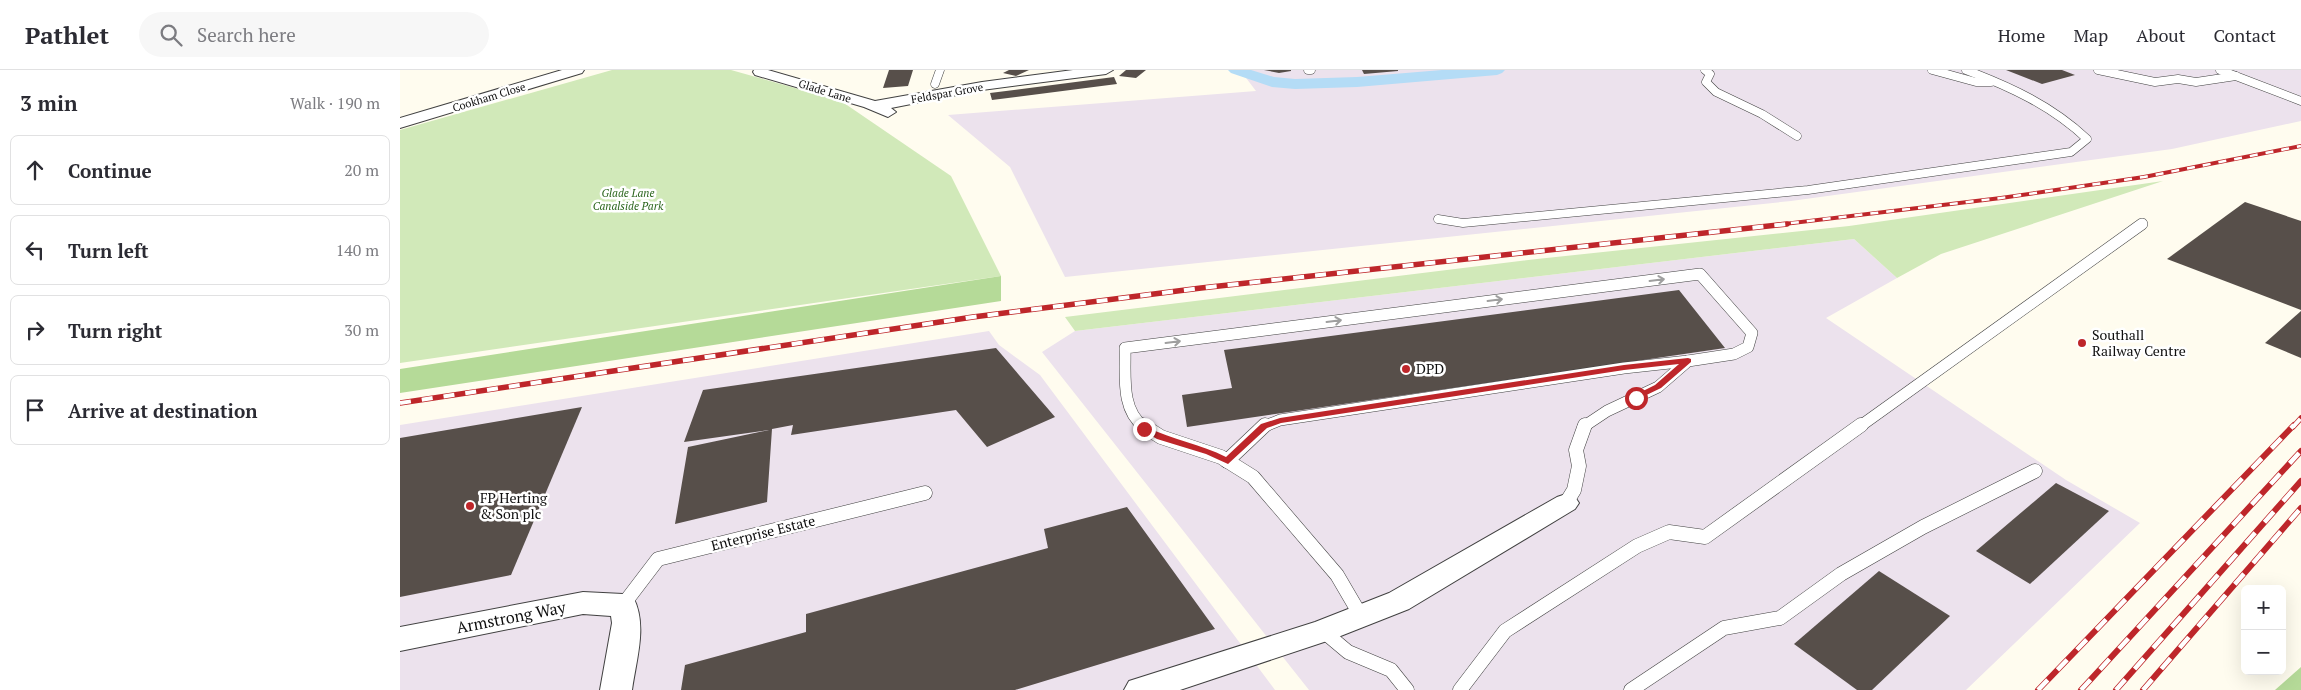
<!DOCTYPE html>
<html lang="en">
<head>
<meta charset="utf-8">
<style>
	:root { --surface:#fff; --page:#f7f7f7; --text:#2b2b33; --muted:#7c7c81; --line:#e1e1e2 }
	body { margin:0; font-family:"PT Serif",serif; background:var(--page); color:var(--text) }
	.controls { position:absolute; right:15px; bottom:15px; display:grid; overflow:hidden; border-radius:8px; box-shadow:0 5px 20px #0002 }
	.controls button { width:45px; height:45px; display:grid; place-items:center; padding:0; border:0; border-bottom:1px solid var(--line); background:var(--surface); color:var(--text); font:25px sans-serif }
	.stop { position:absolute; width:15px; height:15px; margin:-11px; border:4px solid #be262a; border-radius:50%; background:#fff }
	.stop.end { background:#be262a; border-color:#fff; box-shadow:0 1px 5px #0008 }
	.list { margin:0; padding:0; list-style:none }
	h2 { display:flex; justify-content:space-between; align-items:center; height:65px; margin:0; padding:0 20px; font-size:21px }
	h2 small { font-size:16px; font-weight:400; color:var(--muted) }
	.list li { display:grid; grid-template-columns:32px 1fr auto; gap:15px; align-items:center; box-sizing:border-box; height:70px; margin:0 10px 10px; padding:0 10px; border:1px solid var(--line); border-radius:8px }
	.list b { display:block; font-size:19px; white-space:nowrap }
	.list em { font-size:16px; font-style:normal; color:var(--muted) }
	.icon { flex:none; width:28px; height:28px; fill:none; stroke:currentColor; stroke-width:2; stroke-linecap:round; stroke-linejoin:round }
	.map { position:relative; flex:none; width:1901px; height:620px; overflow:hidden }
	header { display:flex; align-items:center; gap:30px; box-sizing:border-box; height:70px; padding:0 25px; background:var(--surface); border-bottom:1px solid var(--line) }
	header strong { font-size:24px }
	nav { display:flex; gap:28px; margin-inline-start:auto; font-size:18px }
	.search { width:350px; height:45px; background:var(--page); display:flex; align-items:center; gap:12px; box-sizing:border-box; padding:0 18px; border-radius:28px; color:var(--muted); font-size:19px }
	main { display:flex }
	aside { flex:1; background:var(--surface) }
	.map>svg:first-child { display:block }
	.industrial { fill:#ece2ed }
	.green { fill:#d1e9b9 }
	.forest { fill:#b5da98 }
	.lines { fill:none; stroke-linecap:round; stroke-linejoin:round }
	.canal { fill:#b4dcf6; fill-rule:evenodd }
	.building { fill:#574f4a }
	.lane-far2-casing { stroke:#414141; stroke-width:9 }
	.lane-far1-casing { stroke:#414141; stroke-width:12 }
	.lane-casing { stroke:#414141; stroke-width:15 }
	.street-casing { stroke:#414141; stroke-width:2 }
	.lane-far2 { stroke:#fff; stroke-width:8 }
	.lane-far1 { stroke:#fff; stroke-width:11 }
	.lane { stroke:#fff; stroke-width:14 }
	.street { fill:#fff; fill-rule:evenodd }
	.rail-far2-casing { stroke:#be262a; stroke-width:4 }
	.rail-far1-casing { stroke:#be262a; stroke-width:5.5 }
	.rail-casing { stroke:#be262a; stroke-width:6 }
	.rail-far2 { stroke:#fff; stroke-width:2.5; stroke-dasharray:8; stroke-linecap:butt }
	.rail-far1 { stroke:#fff; stroke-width:4; stroke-dasharray:11; stroke-linecap:butt }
	.rail { stroke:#fff; stroke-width:4.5; stroke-dasharray:14; stroke-linecap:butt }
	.oneway { stroke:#9f9f9f }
	.route { fill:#be262a }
	.poi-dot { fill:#be262a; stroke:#fff; stroke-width:2 }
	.labels { text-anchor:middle; stroke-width:5; stroke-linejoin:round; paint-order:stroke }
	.far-street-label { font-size:11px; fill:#0e0e0e; stroke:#fff }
	.far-park-label { font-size:11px; font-style:italic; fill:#2c661e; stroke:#fff }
	.poi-label { font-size:14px; fill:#0e0e0e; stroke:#fff; text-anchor:start }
	.street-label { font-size:14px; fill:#0e0e0e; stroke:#fff }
	.near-street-label { font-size:16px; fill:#0e0e0e; stroke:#fff }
</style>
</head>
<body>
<header>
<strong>Pathlet</strong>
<div class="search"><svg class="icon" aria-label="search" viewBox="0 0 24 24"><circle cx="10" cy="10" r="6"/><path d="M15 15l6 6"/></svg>Search here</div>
<nav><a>Home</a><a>Map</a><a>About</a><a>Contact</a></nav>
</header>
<main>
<aside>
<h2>3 min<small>Walk · 190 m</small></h2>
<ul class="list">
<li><svg class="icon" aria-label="ahead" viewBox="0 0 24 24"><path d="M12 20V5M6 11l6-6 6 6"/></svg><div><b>Continue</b></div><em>20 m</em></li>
<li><svg class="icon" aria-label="left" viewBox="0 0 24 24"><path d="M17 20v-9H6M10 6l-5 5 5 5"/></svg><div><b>Turn left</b></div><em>140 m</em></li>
<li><svg class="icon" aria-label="right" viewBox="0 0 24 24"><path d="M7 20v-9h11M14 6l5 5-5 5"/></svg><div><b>Turn right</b></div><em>30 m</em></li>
<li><svg class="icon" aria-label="arrive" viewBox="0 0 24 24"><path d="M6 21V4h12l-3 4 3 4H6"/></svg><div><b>Arrive at destination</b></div></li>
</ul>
</aside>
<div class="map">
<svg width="1901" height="620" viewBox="0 0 1901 620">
	<rect width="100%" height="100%" fill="#fffcef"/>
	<g class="industrial">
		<polygon points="840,0 1901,0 1901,51 1772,79 1391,131 665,207 610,97 548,45 856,21"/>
		<polygon points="1454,169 1497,208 1426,248 1666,410 1740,453 1566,620 909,620 642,282 675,261"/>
		<polygon points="589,261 599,275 640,305 875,620 0,620 0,355"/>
	</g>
	<g class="green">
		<polygon points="212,0 331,0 441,31 551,106 601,206 0,293 0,60"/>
		<polygon points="1763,111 1541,184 1497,208 1454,169 675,261 665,247 1137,189 1449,156"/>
	</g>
	<g class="forest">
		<polygon points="601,206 601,231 0,323 0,299"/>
		<polygon points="1901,597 1901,620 1875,620"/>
	</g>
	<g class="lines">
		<polygon class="canal" points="828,0 851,0 874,7 895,9 957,7 1042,0 1105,0 1102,3 1097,5 957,17 895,19 872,17 831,3"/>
	</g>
	<g class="building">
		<polygon points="489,0 513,0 508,16 483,18"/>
		<polygon points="609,0 629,0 616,6 603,3"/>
		<polygon points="726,0 746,0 736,8 719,6"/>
		<polygon points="864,0 891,0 891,1 879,3"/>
		<polygon points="962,0 998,0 998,1 964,4"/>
		<polygon points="1606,0 1662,0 1675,5 1642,14"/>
		<polygon points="714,7 717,14 592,30 590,23"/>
		<polygon points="1845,132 1901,151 1901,240 1767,189"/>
		<polygon points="1279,220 1325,278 787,357 782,325 832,318 824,280"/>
		<polygon points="1901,241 1901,288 1865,273"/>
		<polygon points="596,278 655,347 587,377 556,340 391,365 393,355 372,359 367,432 275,454 288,377 369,360 284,372 303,320"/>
		<polygon points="182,337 111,505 0,527 0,368"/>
		<polygon points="1656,413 1709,441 1630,514 1576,481"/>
		<polygon points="727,437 815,559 615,620 281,620 285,595 406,562 406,544 648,478 644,459"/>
		<polygon points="1479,501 1550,546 1472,620 1457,620 1394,574"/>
	</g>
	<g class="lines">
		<g class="lane-far2-casing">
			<g id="lane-far2">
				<polyline points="908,0 911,0"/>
				<polyline points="1305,0 1310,4 1306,12 1316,22 1362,44 1397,66"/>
				<polyline points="1532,0 1576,12 1591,12"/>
				<polyline points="1698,0 1755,12 1778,9 1796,12 1836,6"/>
				<polyline points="1820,0 1901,31"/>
				<polyline points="535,14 540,0"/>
				<path d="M 1038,149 L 1063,153 L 1408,120 L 1671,82 L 1687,69 C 1652,36 1611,17 1566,0"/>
			</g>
		</g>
		<g class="lane-far1-casing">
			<g id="lane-far1">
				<path d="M 744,357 C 720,339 726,304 725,278 L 1300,204 L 1352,263 L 1348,277 L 1334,284 L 1288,291 L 1258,317 L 1207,341 L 1183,357"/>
				<polyline points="863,357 880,350 1224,298 1288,291"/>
				<polyline points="1459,357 1742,154"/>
			</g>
		</g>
		<g class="lane-casing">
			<g id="lane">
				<polyline points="742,355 761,367 821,387 853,407 937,505 961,546"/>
				<polyline points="827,391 865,355"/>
				<polyline points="1166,433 1174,420 1179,396 1176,380 1185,355"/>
				<polyline points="223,535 258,489 525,423"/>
				<polyline points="923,561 948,582 991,600 1007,620"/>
				<polyline points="1060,620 1105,561 1237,476 1269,462 1305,467 1461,355"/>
				<polyline points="1231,620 1324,558 1380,548 1441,504 1523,457 1635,401"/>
			</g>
		</g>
		<g class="street-casing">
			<g id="street">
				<polygon points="162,0 184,0 182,3 0,58 0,48"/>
				<polygon points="354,0 368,0 475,31 582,12 673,0 713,0 706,4 582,20 491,38 496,42 488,47 464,37 355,5 353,2"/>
				<polygon points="1166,424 1175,427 1179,433 1175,439 1009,539 933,569 780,620 724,620 729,611 915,552 989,523 1157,427"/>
				<path d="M 183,522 L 223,524 L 233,527 C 248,555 236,590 232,620 L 200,620 L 212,553 L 211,546 L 183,544 L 0,581 L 0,557 Z"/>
			</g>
		</g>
		<use href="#lane-far2" class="lane-far2"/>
		<use href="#lane-far1" class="lane-far1"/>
		<use href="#lane" class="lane"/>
		<use href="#street" class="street"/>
		<g class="rail-far2-casing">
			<polyline id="rail-far2" points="1375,155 1601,128 1744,107 1901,76"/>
		</g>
		<g class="rail-far1-casing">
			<g id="rail-far1">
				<polyline points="0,333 573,247 801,218 1387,154"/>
				<polyline points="1893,357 1901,348"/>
			</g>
		</g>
		<g class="rail-casing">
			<g id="rail">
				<polyline points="1638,620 1894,355"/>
				<polyline points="1681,620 1901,381"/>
				<polyline points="1716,620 1901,411"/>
				<polyline points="1743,620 1901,438"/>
			</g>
		</g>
		<use href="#rail-far2" class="rail-far2"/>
		<use href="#rail-far1" class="rail-far1"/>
		<use href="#rail" class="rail"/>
	</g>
	<defs><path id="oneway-shaft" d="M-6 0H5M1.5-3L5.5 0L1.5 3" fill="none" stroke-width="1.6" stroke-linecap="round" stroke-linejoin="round" transform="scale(1.25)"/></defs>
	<g class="oneway">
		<use href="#oneway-shaft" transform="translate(1257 210) rotate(-7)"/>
		<use href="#oneway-shaft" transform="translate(1095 230) rotate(-7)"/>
		<use href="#oneway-shaft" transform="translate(934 251) rotate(-7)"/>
		<use href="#oneway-shaft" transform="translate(773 272) rotate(-7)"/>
	</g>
	<path class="route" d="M 1288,288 L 1291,289 L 1291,292 L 1261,318 L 1236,330 L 1231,328 L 1233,326 L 1255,315 L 1279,294 L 1224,300 L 881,353 L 867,358 L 828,394 L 806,384 L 757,369 L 740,359 L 747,357 C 772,370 801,374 826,387 L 861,354 L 880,348 L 1224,295 Z"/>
	<g class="poi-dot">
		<circle cx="1682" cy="273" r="5"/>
		<circle cx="1006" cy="299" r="5"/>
		<circle cx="70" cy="436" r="5"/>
	</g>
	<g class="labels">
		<g class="far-street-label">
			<text transform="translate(425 21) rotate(17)" y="4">Glade Lane</text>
			<text transform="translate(547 23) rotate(-10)" y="4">Feldspar Grove</text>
			<text transform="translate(89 27) rotate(-17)" y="4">Cookham Close</text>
		</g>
		<g class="far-park-label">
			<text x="228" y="127">Glade Lane<tspan x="228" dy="13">Canalside Park</tspan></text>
		</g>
		<g class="poi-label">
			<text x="1692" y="270">Southall<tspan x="1692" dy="16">Railway Centre</tspan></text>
			<text x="1016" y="304">DPD</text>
			<text x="80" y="433">FP Herting<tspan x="80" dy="16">&amp; Son plc</tspan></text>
		</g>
		<g class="street-label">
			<text transform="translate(363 463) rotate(-14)" y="5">Enterprise Estate</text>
		</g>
		<g class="near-street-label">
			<text transform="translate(111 547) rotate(-11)" y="6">Armstrong Way</text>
		</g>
	</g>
</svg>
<div class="controls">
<button>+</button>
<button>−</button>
</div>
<div class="stop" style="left:1236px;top:328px"></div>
<div class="stop end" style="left:744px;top:359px"></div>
</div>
</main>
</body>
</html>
